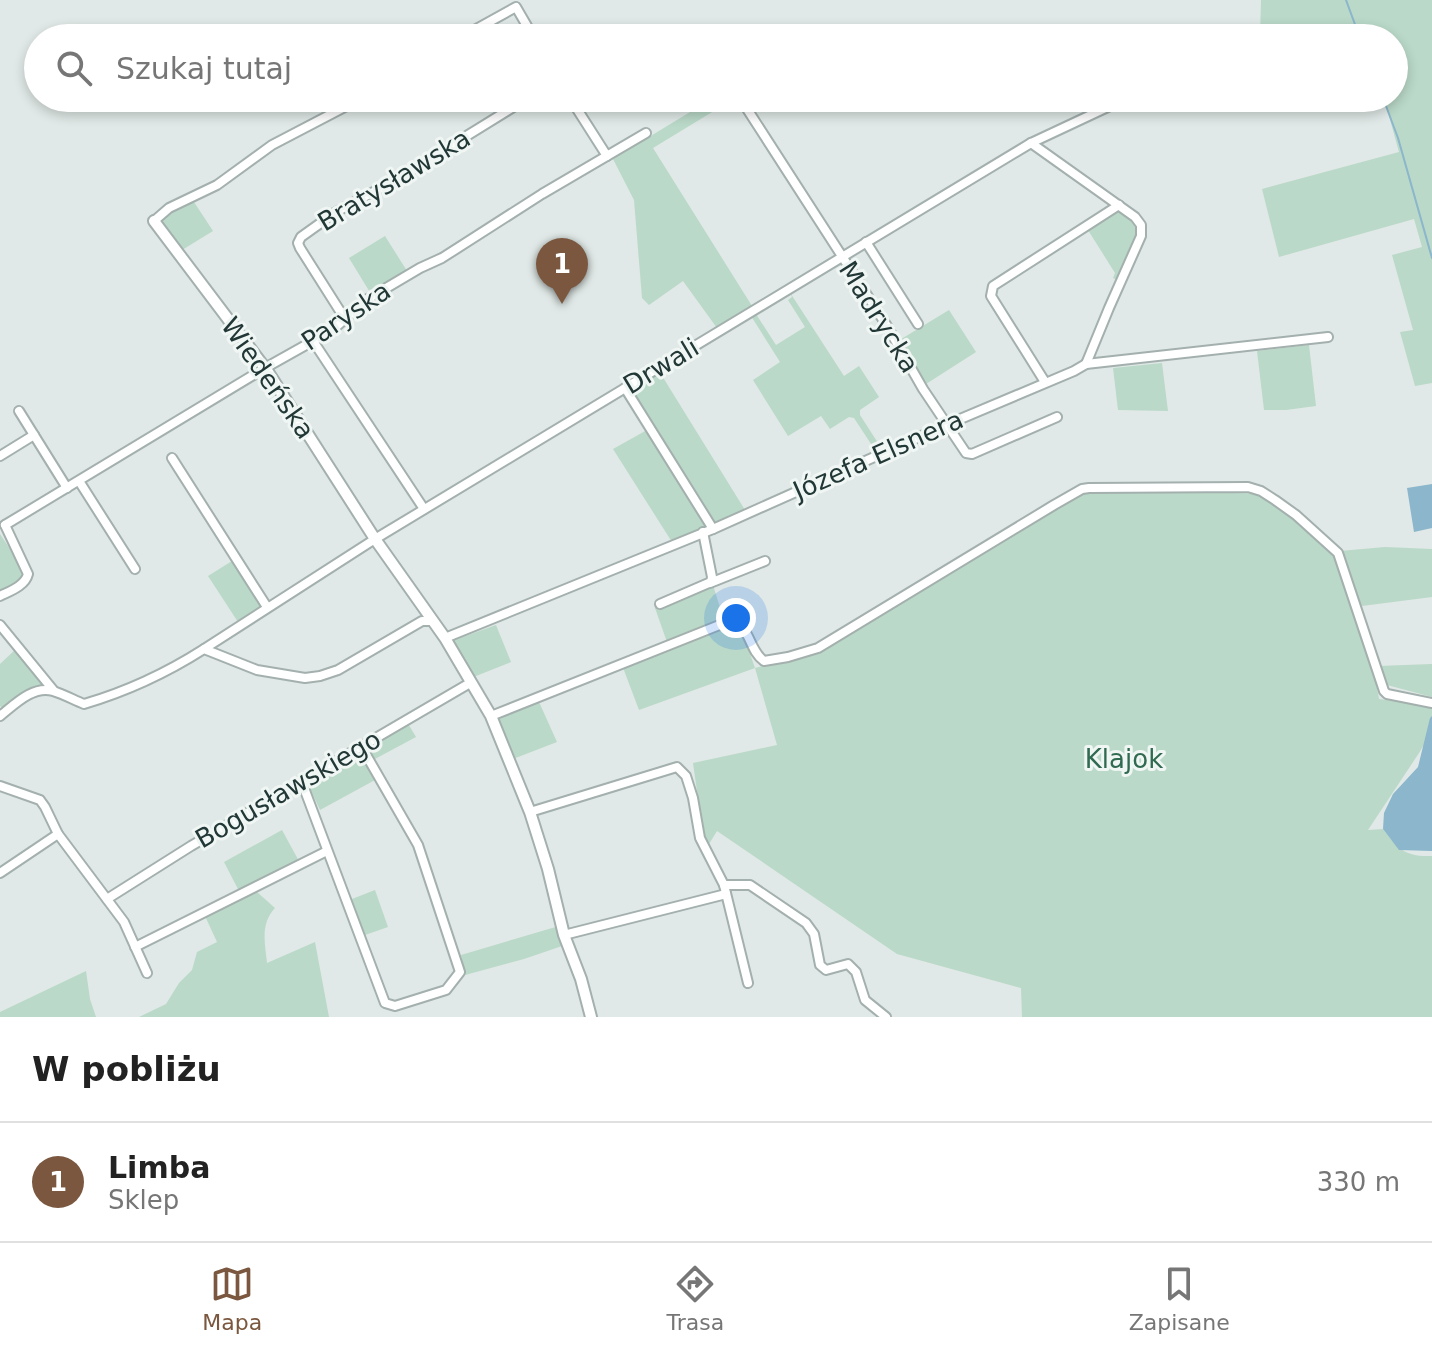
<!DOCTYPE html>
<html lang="pl">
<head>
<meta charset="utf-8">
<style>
	:root { --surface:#fff; --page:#f2f2f2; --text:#222; --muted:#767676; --line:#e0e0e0; --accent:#7a573e }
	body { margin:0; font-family:"DejaVu Sans",sans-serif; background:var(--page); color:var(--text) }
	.you { position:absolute; left:736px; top:618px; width:28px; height:28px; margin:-20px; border:6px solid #fff; border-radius:50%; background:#1a73e8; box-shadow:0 0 0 12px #1a73e833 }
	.badge { display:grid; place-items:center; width:52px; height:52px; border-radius:50%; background:var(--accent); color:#fff; font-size:26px; font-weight:700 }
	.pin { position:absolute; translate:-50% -66px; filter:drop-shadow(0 2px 4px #0008) }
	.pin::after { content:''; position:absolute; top:42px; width:28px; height:24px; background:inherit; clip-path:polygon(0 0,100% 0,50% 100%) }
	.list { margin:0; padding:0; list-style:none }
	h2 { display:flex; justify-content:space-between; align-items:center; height:104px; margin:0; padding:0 32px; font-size:34px }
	h2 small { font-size:26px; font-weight:400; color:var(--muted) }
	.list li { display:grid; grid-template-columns:52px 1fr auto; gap:24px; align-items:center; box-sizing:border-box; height:120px; padding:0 32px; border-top:2px solid var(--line) }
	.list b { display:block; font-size:30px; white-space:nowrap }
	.list p { margin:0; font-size:26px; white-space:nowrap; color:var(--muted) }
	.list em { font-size:26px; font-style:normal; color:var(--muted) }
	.icon { flex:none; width:44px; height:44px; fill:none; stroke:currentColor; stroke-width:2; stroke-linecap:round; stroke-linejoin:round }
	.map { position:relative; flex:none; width:1432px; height:1017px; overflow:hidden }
	.search { position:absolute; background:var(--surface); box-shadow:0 4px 12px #0003; left:24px; right:24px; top:24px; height:88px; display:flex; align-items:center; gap:20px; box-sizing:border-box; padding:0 28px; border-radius:44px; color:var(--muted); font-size:30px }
	.sheet { height:224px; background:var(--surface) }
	nav { display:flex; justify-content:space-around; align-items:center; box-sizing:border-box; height:112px; border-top:2px solid var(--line); background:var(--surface); font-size:22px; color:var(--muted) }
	nav a { display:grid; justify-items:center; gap:4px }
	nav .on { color:var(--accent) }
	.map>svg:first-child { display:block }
	.green { fill:#bad9c8 }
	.water { fill:#8bb6cb }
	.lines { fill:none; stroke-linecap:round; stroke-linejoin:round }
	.stream { stroke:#8bb6cb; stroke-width:2 }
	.minor-casing { stroke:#a3b0ae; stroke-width:12 }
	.tertiary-casing { stroke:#a3b0ae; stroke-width:14 }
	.minor { stroke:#fff; stroke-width:8 }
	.tertiary { stroke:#fff; stroke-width:10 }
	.labels { text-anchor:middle; stroke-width:6; stroke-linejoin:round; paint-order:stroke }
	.street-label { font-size:26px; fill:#223836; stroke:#f0f6f4 }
	.park-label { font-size:26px; fill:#306b51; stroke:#f0f6f4 }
</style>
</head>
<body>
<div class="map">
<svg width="1432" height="1017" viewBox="0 0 1432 1017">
	<rect width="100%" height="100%" fill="#e0e9e7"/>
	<g class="green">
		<polygon points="1261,0 1432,0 1432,383 1415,386 1400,332 1413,330 1392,255 1422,247 1414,219 1279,257 1262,189 1399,152 1384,98 1394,98 1394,38 1362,38 1359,29 1361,38 1260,38"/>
		<polygon points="713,98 724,98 727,103 653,148 752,306 717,328 683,281 649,305 642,298 634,200 613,159"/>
		<polygon points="191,202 194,202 213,231 182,250 161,222 161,219 175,208"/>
		<path d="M 1118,210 L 1120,210 C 1125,214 1133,218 1137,223 C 1144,234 1123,268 1117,280 L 1113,278 L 1115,273 L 1088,230 Z"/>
		<polygon points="385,236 407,271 371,294 349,258"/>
		<polygon points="789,291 844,376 859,366 879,397 860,410 860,415 878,443 883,446 872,451 873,447 854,418 849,417 830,429 821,416 788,436 753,380 780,362 751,316 756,314 776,345 805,327 788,300 792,297"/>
		<polygon points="949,310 976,352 926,384 898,341"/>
		<polygon points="1309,345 1316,406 1286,410 1264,410 1257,351"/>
		<polygon points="1162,363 1168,411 1118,410 1113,368"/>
		<polygon points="659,371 745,510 713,523 629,389"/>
		<polygon points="647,430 707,527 672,542 613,449"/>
		<path d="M 1180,491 L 1263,494 L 1336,555 L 1373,665 L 1379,699 L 1432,706 L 1432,731 L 1419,753 L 1368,830 L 1383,829 C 1398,849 1405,857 1432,856 L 1432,1017 L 1022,1017 L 1021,988 L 897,954 L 717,831 L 709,844 L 703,833 L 693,763 L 777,745 L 755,668 L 639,710 L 622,665 L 728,626 L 741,628 L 755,668 L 820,651 L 1086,492 Z"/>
		<polygon points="0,534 24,570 21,582 0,594"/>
		<polygon points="1385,547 1432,549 1432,597 1362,606 1340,551"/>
		<polygon points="232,561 257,598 260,607 238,622 208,576"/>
		<polygon points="713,585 724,620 667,642 655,608"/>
		<polygon points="496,625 511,662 471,678 449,642"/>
		<polygon points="16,649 44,685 29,688 3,709 0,706 0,664"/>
		<polygon points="1432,664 1432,697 1387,685 1378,666"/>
		<polygon points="539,702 557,742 513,759 495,717"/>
		<polygon points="407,722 416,737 373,760 365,747"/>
		<polygon points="359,750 375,780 320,810 306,780"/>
		<polygon points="282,830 300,863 240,893 224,862"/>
		<polygon points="375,890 388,927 365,935 352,899"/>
		<path d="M 257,892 L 275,908 C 260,924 265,943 267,963 L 315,942 L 329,1017 L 139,1017 L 166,1004 L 179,983 L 192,970 L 197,952 L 217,942 L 205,916 Z"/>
		<polygon points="559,926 565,945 524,959 465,975 461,955"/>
		<polygon points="86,971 90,999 96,1017 0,1017 0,1012"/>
	</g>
	<g class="water">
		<polygon points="1432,484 1432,528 1414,532 1407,488"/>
		<polygon points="1432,716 1432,851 1399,850 1383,829 1384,813 1393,794 1418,767 1430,718"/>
	</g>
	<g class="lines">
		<g class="stream">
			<polyline points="1346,0 1360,38"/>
			<polyline points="1383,98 1398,138 1432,258"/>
		</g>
		<g class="minor-casing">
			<g id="minor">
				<polyline points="460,38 516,7 534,38"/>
				<polyline points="570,98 607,156"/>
				<polyline points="740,98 887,326 923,389 966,453 972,454 1057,417"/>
				<polyline points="1031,143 1135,217 1141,225 1141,236 1109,308 1086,364"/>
				<polyline points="154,221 169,208 217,185 272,145 362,98"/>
				<polyline points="866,242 918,324"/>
				<polyline points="345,319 300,248 298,243 301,237 336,212 392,182 528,98"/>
				<polyline points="313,341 424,509"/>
				<polyline points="1045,382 991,296 993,286 1119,205"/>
				<polyline points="625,388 713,529"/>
				<polyline points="19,411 67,488"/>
				<polyline points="0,456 34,435"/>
				<polyline points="172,458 267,607"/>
				<polyline points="79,481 135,569"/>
				<polyline points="5,525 265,368 322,336 337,326 366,300 420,268 442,258 542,194 646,133"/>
				<polyline points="710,583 765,561"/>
				<path d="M 0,596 C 10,591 25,586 28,574 L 5,525"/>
				<polyline points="660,604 711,582 712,577 703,532"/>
				<polyline points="0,625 54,691"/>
				<polyline points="445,638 713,529 946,425 1074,371 1086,364 1328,337"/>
				<polyline points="204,649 375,539 1031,143 1127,98"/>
				<path d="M 0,716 C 14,705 33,685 53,691 C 63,694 74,700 84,704 C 125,692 168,672 204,649 L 257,670 L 305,678 L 320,676 L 338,670 L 422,621 L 432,621"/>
				<path d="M 491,716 L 727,622 C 751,621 747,649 764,661 L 788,657 L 818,648 L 1054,505 L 1082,489 L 1089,488 L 1248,487 L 1261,491 L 1275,500 L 1296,515 L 1338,553 L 1384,691 L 1387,694 L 1432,703"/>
				<polyline points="301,780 385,1003 395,1006 446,990 460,972 418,845 361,746"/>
				<polyline points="0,786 40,800 45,807 58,834 124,922 147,973"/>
				<polyline points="530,812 677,767 686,776 693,798 700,838 724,885 748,983"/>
				<polyline points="0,873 58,834"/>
				<polyline points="724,885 750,885 806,923 814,934 820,965 826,970 848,964 856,972 865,1000 886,1017"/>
				<polyline points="107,899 191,846 470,683"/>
				<polyline points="564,935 726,894"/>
				<polyline points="135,947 327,851"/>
			</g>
		</g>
		<g class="tertiary-casing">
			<polyline id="tertiary" points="154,221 268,372 375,539 445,638 491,716 530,812 548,869 564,935 581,979 591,1017"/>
		</g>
		<use href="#minor" class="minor"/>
		<use href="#tertiary" class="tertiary"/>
	</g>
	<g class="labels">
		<g class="street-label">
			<text transform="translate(394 180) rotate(-31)" y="9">Bratysławska</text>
			<text transform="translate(346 316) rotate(-34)" y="9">Paryska</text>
			<text transform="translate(879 317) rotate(58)" y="9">Madrycka</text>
			<text transform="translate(661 366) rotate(-31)" y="9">Drwali</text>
			<text transform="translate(268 378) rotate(55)" y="9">Wiedeńska</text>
			<text transform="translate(878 455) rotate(-24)" y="9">Józefa Elsnera</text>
			<text transform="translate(288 789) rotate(-30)" y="9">Bogusławskiego</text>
		</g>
		<g class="park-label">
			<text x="1124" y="768">Klajok</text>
		</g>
	</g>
</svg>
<div class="you"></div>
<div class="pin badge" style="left:562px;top:304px">1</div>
<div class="search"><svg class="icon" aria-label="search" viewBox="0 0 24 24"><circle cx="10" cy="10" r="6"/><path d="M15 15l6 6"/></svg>Szukaj tutaj</div>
</div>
<section class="sheet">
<h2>W pobliżu<small></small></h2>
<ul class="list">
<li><span class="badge">1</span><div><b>Limba</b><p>Sklep</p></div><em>330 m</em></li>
</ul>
</section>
<nav>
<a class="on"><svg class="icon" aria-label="map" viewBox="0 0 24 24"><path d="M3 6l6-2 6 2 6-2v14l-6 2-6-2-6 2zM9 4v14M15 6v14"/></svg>Mapa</a>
<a><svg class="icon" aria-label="directions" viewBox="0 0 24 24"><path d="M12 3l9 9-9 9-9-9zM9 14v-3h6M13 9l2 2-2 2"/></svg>Trasa</a>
<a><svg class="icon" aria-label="saved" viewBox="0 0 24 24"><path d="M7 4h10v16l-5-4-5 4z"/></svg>Zapisane</a>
</nav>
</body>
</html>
